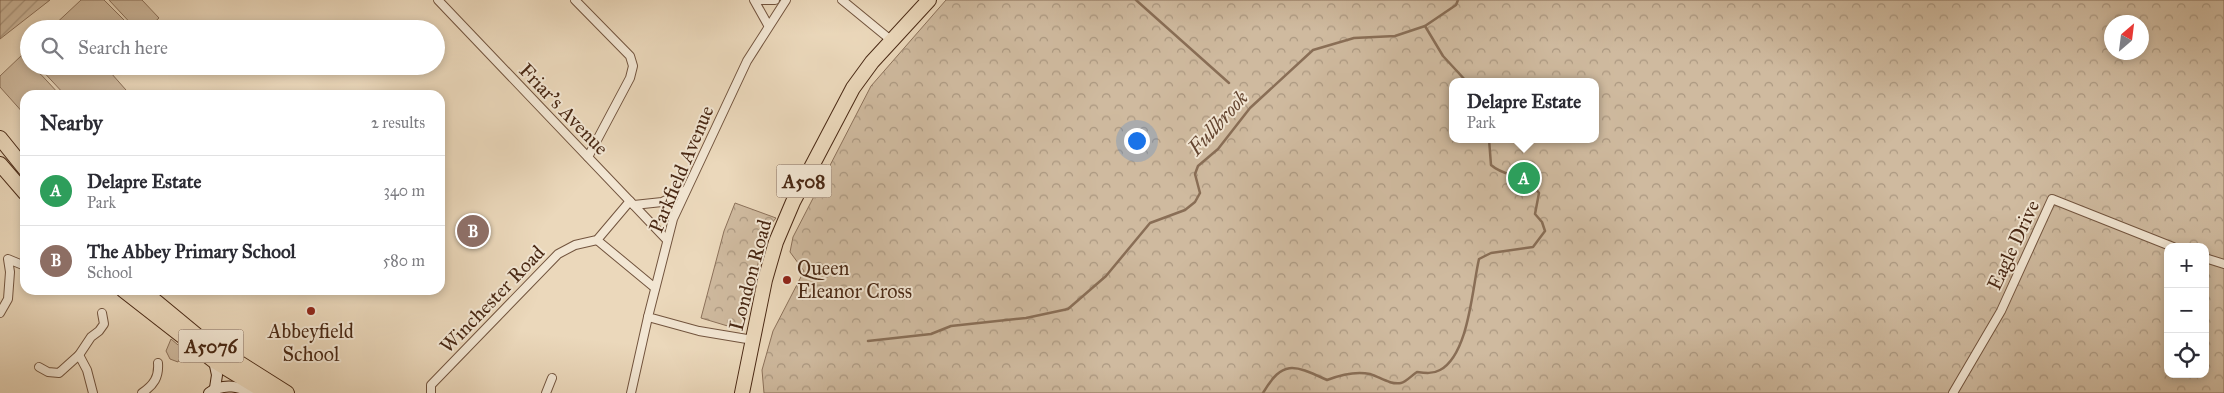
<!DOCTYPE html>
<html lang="en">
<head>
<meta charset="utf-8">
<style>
	:root { --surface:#fff; --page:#f2f2f3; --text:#2b2b33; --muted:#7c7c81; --line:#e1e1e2; --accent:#8f2418 }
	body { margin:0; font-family:"IM FELL Great Primer",serif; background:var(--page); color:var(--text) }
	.controls { position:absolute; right:15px; bottom:15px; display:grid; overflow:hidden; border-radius:10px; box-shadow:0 2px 8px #0003 }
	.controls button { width:45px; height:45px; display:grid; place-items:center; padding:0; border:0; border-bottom:1px solid var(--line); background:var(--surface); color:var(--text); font:25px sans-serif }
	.compass { position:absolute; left:2104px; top:15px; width:45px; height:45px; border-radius:50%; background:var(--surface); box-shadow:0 2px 8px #0003; rotate:28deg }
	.you { position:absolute; left:1136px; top:140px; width:18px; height:18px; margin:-12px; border:4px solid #fff; border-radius:50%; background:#1a73e8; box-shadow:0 0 0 8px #1a73e833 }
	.badge { display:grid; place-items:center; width:32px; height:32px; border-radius:50%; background:var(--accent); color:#fff; font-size:16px; font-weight:700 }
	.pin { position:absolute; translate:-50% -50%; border:2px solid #fff; box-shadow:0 1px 5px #0006 }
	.popup { position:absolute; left:1449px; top:78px; width:150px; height:65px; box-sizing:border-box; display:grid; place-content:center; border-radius:10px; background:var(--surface); filter:drop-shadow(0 1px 4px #0005); font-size:16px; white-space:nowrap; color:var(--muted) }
	.popup b { font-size:19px; color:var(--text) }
	.popup::after { content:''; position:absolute; left:50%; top:100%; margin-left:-10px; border:10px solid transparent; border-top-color:var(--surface) }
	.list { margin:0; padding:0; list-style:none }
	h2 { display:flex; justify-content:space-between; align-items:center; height:65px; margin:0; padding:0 20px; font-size:21px }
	h2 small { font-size:16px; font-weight:400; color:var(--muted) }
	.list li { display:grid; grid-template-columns:32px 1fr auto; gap:15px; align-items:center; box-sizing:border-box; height:70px; padding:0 20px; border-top:1px solid var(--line) }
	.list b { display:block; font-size:19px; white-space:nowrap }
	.list p { margin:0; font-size:16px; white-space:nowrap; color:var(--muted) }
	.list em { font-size:16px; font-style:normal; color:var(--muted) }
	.icon { flex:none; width:28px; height:28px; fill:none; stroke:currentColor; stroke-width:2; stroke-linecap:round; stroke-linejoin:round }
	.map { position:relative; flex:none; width:2224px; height:393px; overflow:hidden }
	.search { position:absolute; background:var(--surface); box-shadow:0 2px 8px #0003; left:20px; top:20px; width:425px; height:55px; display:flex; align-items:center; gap:12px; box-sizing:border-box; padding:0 18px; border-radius:28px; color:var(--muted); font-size:19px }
	.panel { position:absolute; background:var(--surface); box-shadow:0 2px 8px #0003; left:20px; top:90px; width:425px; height:205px; border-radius:15px }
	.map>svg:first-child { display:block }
	.grass { fill:#cfba9f; stroke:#8c715a }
	.park { fill:url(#park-crowns); stroke:#8c715a; fill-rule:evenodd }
	.garden { fill:url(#garden-furrows); stroke:#8c715a }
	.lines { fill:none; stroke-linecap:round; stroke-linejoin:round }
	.stream { stroke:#896e56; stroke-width:2.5 }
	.street-casing { stroke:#72543e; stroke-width:10 }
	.secondary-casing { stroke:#492814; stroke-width:12 }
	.highway-casing { stroke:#492814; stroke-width:16 }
	.street { stroke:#f2e6d3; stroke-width:8 }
	.secondary { stroke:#f2e6d3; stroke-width:10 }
	.highway { stroke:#ebd8bb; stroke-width:14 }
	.poi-dot { fill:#8f2418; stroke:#f2e6d3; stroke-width:2 }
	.labels { text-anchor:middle; stroke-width:4; stroke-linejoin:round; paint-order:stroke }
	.shield { fill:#f2e6d3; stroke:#7c614d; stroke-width:1 }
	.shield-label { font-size:19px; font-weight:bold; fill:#492814 }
	.street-label { font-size:20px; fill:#492814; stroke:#f2e6d3 }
	.poi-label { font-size:20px; fill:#492814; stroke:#f2e6d3; text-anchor:start }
	.water-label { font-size:21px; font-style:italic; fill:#644530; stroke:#f2e6d3 }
</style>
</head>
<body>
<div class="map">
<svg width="2224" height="393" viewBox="0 0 2224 393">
	<defs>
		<pattern id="park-crowns" width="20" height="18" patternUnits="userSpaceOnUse" patternTransform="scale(1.25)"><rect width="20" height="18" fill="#cfba9f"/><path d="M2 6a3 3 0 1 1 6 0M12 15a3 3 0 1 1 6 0" fill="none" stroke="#aa9780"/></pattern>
		<pattern id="garden-furrows" width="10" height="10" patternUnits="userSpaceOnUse" patternTransform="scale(1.25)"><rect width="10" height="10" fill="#cfba9f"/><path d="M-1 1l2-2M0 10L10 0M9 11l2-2" fill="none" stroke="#aa9780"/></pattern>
	</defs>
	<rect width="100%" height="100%" fill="#ebd8bb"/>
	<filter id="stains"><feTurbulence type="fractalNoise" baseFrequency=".004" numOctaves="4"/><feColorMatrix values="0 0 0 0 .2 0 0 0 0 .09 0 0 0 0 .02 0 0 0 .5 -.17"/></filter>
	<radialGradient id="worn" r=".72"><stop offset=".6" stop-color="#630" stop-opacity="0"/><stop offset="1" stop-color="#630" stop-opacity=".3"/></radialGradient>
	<g class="grass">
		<polygon points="81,0 104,0 133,29 50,29"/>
		<polygon points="109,0 142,0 159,18 147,29 136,29"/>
		<polygon points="22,55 29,62 29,66 33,66 60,95 25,95 25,115 0,87 0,76"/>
		<polygon points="38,66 117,66 111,73 126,90 121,95 65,95"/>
		<polygon points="171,339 184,350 178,362 170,359 166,351"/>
	</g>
	<g class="park">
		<path d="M 946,0 L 2224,0 L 2224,393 L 764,393 L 762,370 L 773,331 L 804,271 L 790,252 L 793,237 L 871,86 ZM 2112,22 L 2142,22 L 2142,52 L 2112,52 ZM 1453,82 L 1595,82 L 1595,139 L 1453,139 ZM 2168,247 L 2205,247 L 2205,374 L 2168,374 Z"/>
		<polygon points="735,203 776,218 767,229 741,330 701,318 724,231"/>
	</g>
	<polygon class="garden" points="0,0 50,0 0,39"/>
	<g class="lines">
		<g class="stream">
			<polyline points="1136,0 1229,83"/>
			<polyline points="1425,26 1443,56 1467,82"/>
			<polyline points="868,341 931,334 951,326 1026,318 1068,309 1106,276 1150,223 1185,210 1195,202 1200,193 1195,174 1198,166 1218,149 1250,108 1313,50 1354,38 1395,36 1425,26 1456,5 1458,0"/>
			<path d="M 1263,393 C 1283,359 1294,365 1327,380 C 1340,375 1356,371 1370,374 C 1380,377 1390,385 1401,383 C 1406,382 1412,375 1417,372 C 1425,373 1433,374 1440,370 C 1469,354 1472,289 1479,259 L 1491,253 L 1533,247 L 1545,231 L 1542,222 L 1535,214 L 1539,193 C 1523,171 1507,179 1491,165 L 1489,139"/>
		</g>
		<g class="street-casing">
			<g id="street">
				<polyline points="438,0 667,240"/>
				<polyline points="575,0 630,56 633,66 630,78 588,157"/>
				<polyline points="754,0 768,25"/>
				<polyline points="760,0 775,0"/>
				<polyline points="842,0 892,41"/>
				<polyline points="634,205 662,202 684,191"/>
				<polyline points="597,240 655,288"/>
				<polyline points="2205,258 2224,264"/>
				<polyline points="0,313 8,299 10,272 8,259 25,266"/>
				<polyline points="753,340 699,331 648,317 673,219 747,61 786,0"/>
				<polyline points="79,355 87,370 93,393"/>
				<polyline points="39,367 48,372 59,373 79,355 91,337 99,331 104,324 102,313"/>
				<path d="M 142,393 C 154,385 159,377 158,363"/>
				<polyline points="431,393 431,385 558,254 575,245 597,240 630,201"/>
				<polyline points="546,393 552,378"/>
				<polyline points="631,393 648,317"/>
				<polyline points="1953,393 2001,311 2052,199 2173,247"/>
			</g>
		</g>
		<g class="secondary-casing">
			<g id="secondary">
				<polyline points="214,361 217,375 215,388"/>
				<path d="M 209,393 C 224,382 240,387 256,393"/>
			</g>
		</g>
		<g class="highway-casing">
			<g id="highway">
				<polyline points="0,138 25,169"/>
				<polyline points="0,164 25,193"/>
				<polyline points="123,290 214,361 267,393"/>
				<polyline points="142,290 200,338 287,393"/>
				<polyline points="742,393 765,280 776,242 793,202 853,88 872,62 929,0"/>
			</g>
		</g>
		<use href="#street" class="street"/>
		<use href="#secondary" class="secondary"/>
		<use href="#highway" class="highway"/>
	</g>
	<g class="poi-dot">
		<circle cx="787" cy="280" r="5"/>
		<circle cx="311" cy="311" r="5"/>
	</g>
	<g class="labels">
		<g class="shield">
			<rect x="776.5" y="164.5" width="55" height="33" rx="4"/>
			<rect x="178.5" y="329.5" width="65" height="33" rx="4"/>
		</g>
		<g class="shield-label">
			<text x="804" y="188">A508</text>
			<text x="211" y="353">A5076</text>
		</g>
		<g class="street-label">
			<text transform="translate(564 109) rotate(46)" y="7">Friar's Avenue</text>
			<text transform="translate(681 169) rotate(-67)" y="7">Parkfield Avenue</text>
			<text transform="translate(2013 245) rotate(-65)" y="7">Eagle Drive</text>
			<text transform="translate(750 275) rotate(-75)" y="7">London Road</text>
			<text transform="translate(492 299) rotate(-46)" y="7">Winchester Road</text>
		</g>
		<g class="poi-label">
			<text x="797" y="275">Queen<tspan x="797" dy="23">Eleanor Cross</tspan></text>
			<text x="311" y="338" text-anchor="middle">Abbeyfield<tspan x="311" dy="23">School</tspan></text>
		</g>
		<g class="water-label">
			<text transform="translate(1218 123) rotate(-48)" y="7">Fullbrook</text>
		</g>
	</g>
	<rect width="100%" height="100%" filter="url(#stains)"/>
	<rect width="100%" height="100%" fill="url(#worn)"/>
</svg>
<div class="controls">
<button>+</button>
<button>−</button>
<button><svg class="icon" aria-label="locate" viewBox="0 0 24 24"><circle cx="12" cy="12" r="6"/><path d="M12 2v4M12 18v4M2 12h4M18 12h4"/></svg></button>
</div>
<svg class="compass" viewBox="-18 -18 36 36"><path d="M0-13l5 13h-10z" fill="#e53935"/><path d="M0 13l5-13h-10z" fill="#7c7c81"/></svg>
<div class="you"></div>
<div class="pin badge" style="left:1524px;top:178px;background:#2e9e5b">A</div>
<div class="popup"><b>Delapre Estate</b>Park</div>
<div class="pin badge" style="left:473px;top:231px;background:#8d6e63">B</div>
<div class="search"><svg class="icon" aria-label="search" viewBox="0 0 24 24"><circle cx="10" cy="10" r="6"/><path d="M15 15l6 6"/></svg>Search here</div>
<section class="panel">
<h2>Nearby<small>2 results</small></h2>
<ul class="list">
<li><span class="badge" style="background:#2e9e5b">A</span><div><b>Delapre Estate</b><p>Park</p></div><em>340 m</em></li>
<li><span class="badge" style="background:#8d6e63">B</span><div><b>The Abbey Primary School</b><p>School</p></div><em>580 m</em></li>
</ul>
</section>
</div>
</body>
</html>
